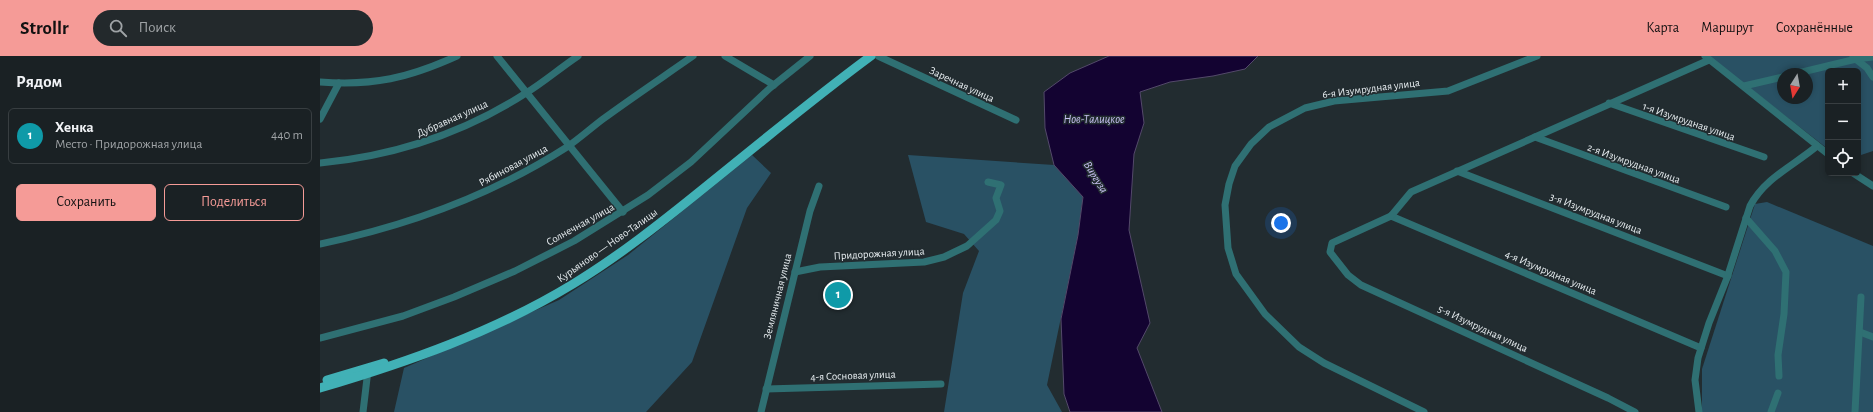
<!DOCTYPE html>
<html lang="ru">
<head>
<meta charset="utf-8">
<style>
	:root { --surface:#1a2124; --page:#23292c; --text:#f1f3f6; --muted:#9fa3a6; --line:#383e41; --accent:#f59b97 }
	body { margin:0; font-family:"Alegreya Sans",sans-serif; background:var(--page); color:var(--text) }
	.controls { position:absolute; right:12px; top:12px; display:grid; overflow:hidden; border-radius:6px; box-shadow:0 2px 6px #0003 }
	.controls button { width:36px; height:36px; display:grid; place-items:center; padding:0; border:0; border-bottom:1px solid var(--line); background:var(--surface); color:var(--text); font:20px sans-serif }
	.compass { position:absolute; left:1457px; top:12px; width:36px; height:36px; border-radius:50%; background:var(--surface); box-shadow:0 2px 6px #0003; rotate:191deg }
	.you { position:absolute; left:961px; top:167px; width:14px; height:14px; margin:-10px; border:3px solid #fff; border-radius:50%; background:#1a73e8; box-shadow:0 0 0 6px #1a73e833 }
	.badge { display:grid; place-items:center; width:26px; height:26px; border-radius:50%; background:var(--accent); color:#fff; font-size:13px; font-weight:700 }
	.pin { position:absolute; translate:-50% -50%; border:2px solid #fff; box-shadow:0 1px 4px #0006 }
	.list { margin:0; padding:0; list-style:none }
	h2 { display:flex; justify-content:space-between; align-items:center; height:52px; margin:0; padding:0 16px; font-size:17px }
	h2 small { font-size:13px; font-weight:400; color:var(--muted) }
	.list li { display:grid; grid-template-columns:26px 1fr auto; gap:12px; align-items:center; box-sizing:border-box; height:56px; margin:0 8px 8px; padding:0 8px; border:1px solid var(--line); border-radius:6px }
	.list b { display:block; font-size:15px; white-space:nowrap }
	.list p { margin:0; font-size:13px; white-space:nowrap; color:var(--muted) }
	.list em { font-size:13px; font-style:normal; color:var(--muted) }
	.actions { display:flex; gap:8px; padding:12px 16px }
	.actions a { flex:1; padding:9px 0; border:1px solid var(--accent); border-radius:6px; text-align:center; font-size:14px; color:var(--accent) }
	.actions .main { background:var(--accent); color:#111 }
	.icon { flex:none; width:22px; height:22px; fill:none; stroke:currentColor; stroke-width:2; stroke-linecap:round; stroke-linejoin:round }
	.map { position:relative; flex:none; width:1553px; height:356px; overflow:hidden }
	header { display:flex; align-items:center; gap:24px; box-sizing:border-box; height:56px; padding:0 20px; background:var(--accent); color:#111 }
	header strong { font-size:19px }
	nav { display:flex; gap:22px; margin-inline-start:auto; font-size:14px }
	.search { width:280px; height:36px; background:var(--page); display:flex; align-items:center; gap:10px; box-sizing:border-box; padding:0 14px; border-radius:22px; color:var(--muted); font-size:15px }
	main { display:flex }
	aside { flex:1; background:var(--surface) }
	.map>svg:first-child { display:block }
	.green { fill:#295164; fill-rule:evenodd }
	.water { fill:#130331; stroke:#53496a }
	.building { fill:#304b7b; stroke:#747982 }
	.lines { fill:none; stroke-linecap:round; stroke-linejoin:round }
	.minor { stroke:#2f7073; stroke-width:7 }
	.major { stroke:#41b1b6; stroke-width:9 }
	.labels { text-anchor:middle; stroke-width:3; stroke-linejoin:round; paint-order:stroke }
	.street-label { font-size:11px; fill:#e7edf0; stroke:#222c30 }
	.water-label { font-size:12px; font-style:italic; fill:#c6bff1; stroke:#222c30 }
</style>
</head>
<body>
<header>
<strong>Strollr</strong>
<div class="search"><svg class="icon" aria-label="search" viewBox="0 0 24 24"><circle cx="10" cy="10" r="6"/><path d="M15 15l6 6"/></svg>Поиск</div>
<nav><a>Карта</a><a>Маршрут</a><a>Сохранённые</a></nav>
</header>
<main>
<aside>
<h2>Рядом<small></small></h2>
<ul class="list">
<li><span class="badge" style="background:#0f9aa8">1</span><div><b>Хенка</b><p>Место · Придорожная улица</p></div><em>440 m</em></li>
</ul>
<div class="actions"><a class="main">Сохранить</a><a>Поделиться</a></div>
</aside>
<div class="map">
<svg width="1553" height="356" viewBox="0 0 1553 356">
	<rect width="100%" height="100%" fill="#222c30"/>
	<g class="green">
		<path d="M 1388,0 L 1553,0 L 1553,95 L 1538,100 L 1538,15 L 1508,15 L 1508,93 ZM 1463,18 L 1487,18 L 1487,42 L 1463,42 Z"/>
		<polygon points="432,99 451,117 427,152 372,306 326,356 74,356 84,312 239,244 308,199"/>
		<polygon points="588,99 734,109 763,140 758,179 727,329 742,356 624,356 643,237 659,195 644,178 606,166"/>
		<polygon points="1447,146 1553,190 1553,356 1382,356 1382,313 1435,148"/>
	</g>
	<polygon class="water" points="789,0 938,0 925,13 893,20 850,26 820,36 824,67 814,98 809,174 830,267 817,292 842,356 750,356 744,338 741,263 758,179 763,141 734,109 725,72 724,36 750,17"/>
	<polygon class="building" points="512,235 526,235 525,243 511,244"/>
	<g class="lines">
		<g class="minor">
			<polyline points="177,0 303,156"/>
			<polyline points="405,0 454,29"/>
			<polyline points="558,0 696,64"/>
			<polyline points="1385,0 1508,98"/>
			<polyline points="1533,1 1547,12 1553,21"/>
			<polyline points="1474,18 1536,3 1553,1"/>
			<path d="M 0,26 C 54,30 88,22 137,0"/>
			<polyline points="1424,30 1463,21"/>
			<polyline points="1289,47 1444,101"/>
			<polyline points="0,63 19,27"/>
			<polyline points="1215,81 1406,151"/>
			<path d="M 0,107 C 73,100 144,77 206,37 C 224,26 240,12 258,0"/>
			<polyline points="1137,115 1408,220"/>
			<polyline points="1533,117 1553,130"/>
			<polyline points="1071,160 1381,292"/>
			<polyline points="1426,162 1455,195 1466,216 1464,258 1458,299 1459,320"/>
			<path d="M 0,188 C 87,170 172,139 247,91 C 260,82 271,72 283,63 C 313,41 343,21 373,0"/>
			<polyline points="475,216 500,211 604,206 624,201 647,190 676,164 680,155 676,142 681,129 668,126"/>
			<polyline points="1540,276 1553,281"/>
			<polyline points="0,282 83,260 134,241 195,215 254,185 328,139 371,106 450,32 490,0"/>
			<polyline points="446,333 621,328"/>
			<polyline points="43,356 48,314"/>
			<polyline points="441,356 490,155 499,130"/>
			<polyline points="1104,356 1004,307 979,291 945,258 916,218 908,192 905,149 909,128 915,110 931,88 949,71 985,52 1014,45 1128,35 1217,0"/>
			<polyline points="1315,356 1288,342 1041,229 1028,219 1010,196 1012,187 1071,160 1091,136 1389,4"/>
			<path d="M 1379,356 L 1375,324 L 1378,302 L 1389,267 L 1407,222 L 1430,150 C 1445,122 1473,110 1497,90"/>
			<polyline points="1451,356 1458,337"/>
			<polyline points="1535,356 1541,241"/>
		</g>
		<g class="major">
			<polyline points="7,324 64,307"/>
			<path d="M 0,332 C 88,306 174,276 253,228 C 299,200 342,166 384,132 C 440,87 494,42 551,0"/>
		</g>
	</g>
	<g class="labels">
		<g class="street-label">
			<text transform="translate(642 28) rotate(25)" y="4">Заречная улица</text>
			<text transform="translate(1051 32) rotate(-7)" y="4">6-я Изумрудная улица</text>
			<text transform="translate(132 62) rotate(-24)" y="4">Дубравная улица</text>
			<text transform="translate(1369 65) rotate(19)" y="4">1-я Изумрудная улица</text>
			<text transform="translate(1314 107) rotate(20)" y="4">2-я Изумрудная улица</text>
			<text transform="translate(193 109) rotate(-28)" y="4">Рябиновая улица</text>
			<text transform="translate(1276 157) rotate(21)" y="4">3-я Изумрудная улица</text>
			<text transform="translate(260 168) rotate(-29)" y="4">Солнечная улица</text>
			<text transform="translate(287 189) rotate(-35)" y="4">Курьяново — Ново-Талицы</text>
			<text transform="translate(559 197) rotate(-3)" y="4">Придорожная улица</text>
			<text transform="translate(1231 216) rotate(23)" y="4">4-я Изумрудная улица</text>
			<text transform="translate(457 240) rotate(-76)" y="4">Земляничная улица</text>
			<text transform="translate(1163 272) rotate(25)" y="4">5-я Изумрудная улица</text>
			<text transform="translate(533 319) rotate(-2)" y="4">4-я Сосновая улица</text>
		</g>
		<g class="water-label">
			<text x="774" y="67">Нов-Талицкое</text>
			<text transform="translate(776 121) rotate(58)" y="4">Виргуза</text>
		</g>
	</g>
</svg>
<div class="controls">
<button>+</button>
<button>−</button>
<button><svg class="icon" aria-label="locate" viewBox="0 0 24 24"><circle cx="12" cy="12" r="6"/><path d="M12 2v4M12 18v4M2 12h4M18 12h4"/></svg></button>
</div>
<svg class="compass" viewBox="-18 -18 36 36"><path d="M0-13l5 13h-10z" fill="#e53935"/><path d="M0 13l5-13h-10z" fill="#9fa3a6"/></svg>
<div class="you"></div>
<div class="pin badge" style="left:518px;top:239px;background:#0f9aa8">1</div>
</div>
</main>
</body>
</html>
